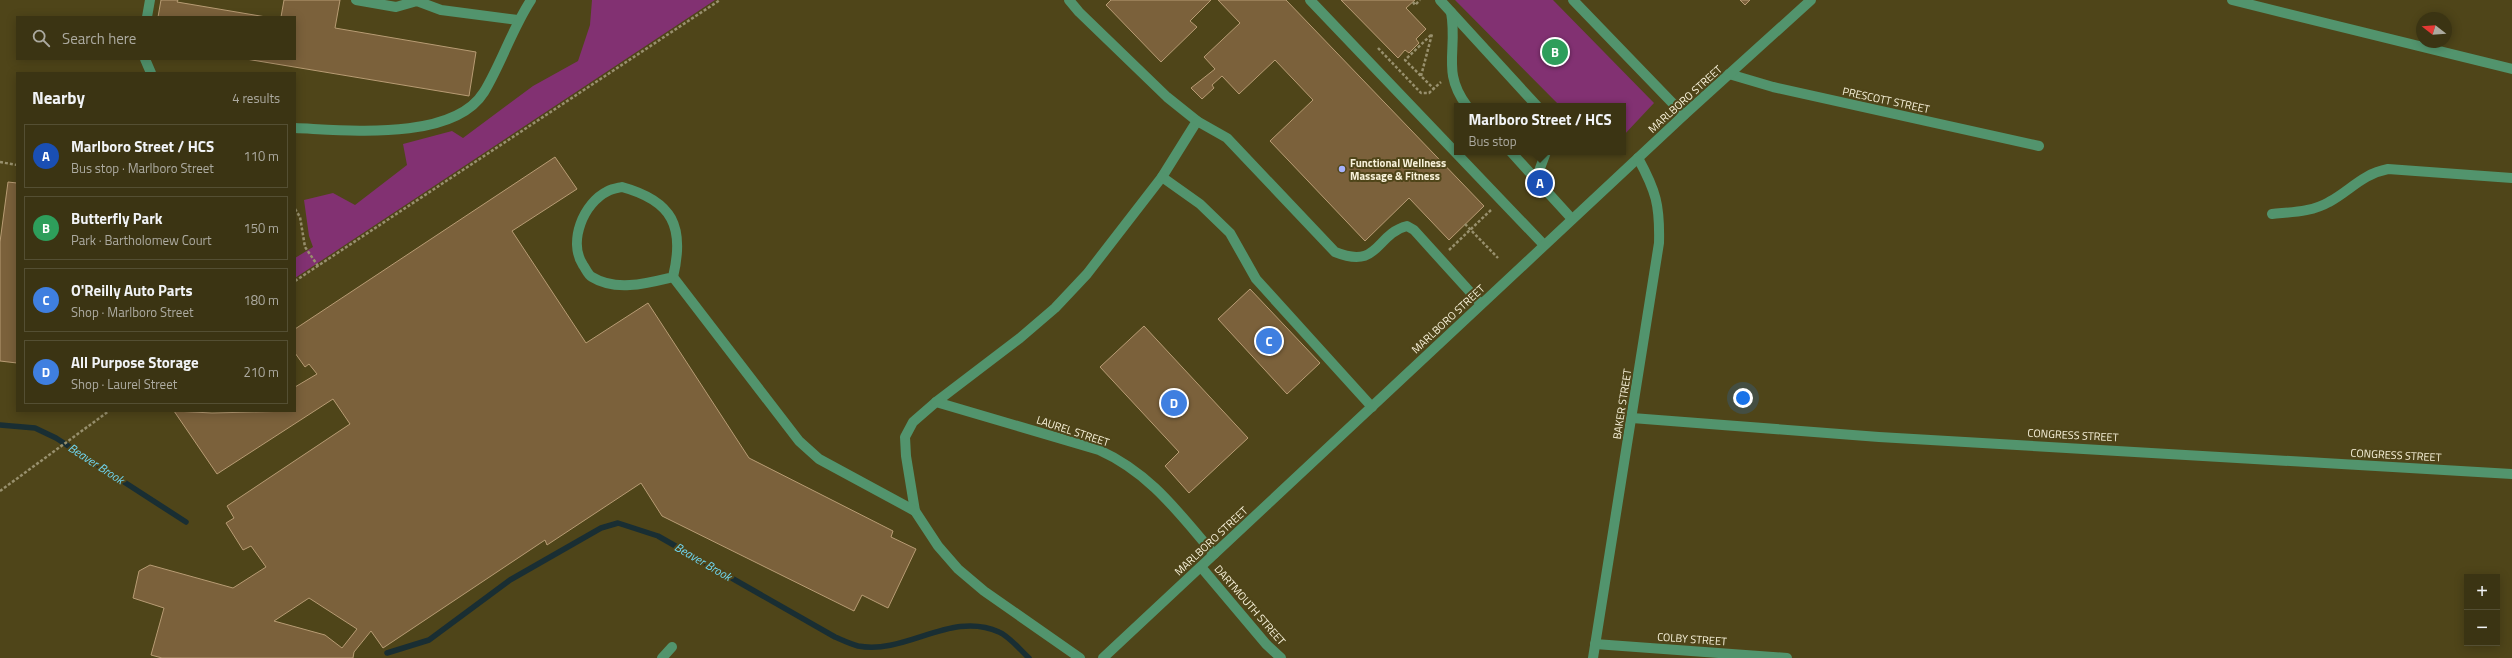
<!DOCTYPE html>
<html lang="en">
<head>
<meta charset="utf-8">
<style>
	:root { --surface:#3b3413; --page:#423c1c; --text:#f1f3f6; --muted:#acaaa0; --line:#544f33; --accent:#95b2f1 }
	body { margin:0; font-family:"Titillium Web",sans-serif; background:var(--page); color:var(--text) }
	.controls { position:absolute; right:12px; bottom:12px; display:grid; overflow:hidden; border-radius:0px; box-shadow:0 2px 10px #0003 }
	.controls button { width:36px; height:36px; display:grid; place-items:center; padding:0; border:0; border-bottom:1px solid var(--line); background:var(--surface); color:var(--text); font:20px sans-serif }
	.compass { position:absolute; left:2416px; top:12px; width:36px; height:36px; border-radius:50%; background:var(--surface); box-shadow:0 2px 10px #0003; rotate:287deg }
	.you { position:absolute; left:1743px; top:398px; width:14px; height:14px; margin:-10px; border:3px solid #fff; border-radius:50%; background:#1a73e8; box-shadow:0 0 0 6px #1a73e833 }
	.badge { display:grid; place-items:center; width:26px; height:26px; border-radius:50%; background:var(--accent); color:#fff; font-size:13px; font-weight:700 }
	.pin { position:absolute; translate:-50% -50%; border:2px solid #fff; box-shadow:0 1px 4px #0006 }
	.popup { position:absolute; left:1454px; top:103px; width:172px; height:52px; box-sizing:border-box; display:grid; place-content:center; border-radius:0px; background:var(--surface); filter:drop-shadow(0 1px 3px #0005); font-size:13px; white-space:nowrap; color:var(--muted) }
	.popup b { font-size:15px; color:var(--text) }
	.popup::after { content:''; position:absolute; left:50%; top:100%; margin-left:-8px; border:8px solid transparent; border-top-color:var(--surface) }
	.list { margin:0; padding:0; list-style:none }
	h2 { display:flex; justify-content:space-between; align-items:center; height:52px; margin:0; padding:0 16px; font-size:17px }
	h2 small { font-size:13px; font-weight:400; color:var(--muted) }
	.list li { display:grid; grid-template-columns:26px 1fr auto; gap:12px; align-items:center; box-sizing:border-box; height:64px; margin:0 8px 8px; padding:0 8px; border:1px solid var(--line); border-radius:0px }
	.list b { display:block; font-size:15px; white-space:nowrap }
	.list p { margin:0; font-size:13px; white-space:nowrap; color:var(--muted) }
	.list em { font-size:13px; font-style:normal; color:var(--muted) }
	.icon { flex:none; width:22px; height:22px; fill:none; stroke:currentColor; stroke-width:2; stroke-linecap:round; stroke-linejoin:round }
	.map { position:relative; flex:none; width:2512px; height:658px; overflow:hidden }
	.search { position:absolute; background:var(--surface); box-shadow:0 2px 10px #0003; left:16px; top:16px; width:280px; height:44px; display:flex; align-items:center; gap:10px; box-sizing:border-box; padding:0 14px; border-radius:0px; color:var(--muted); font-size:15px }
	.panel { position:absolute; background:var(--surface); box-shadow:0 2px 10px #0003; left:16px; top:72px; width:280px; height:340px; border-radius:0px }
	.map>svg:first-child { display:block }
	.green { fill:#823172 }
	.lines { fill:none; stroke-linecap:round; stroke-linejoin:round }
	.stream { stroke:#192e33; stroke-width:5.5 }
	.building { fill:#7b613b; stroke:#b89c74; fill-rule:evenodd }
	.path { stroke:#98906d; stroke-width:2.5; stroke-dasharray:3 2; stroke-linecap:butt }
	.minor { stroke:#52946d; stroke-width:10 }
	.poi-dot { fill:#a5b1fc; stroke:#4f4519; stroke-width:1.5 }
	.labels { text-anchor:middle; stroke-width:4; stroke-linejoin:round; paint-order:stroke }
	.street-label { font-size:11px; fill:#f8f2da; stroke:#4f4519 }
	.poi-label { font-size:11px; font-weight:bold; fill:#f8f2da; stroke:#4f4519; text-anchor:start }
	.water-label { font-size:12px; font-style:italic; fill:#70d7f1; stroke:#4f4519 }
</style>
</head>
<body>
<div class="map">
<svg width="2512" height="658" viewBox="0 0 2512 658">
	<rect width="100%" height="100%" fill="#4f4519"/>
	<g class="green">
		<polygon points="592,0 715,0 295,278 295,258 313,247 309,236 304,200 333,193 355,205 407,165 403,144 452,131 463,138 533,86 578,61 590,25"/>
		<polygon points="1455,0 1553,0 1654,103 1623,136 1623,106 1560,106"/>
	</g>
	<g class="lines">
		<g class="stream">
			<polyline points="0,425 35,428 56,438 186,522"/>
			<path d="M 387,653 L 429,640 L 510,580 L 601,528 L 618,523 L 658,536 L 835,637 C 842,640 850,644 858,646 C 907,655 951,610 999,632 C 1009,636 1020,650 1029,658"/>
		</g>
	</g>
	<g class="building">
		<polygon points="161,0 178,0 177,2 266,17 158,17"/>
		<polygon points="284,0 340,0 335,28 476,52 469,96 246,59 295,59 295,17 281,17"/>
		<polygon points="1111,0 1211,0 1190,21 1197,27 1161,62 1106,5"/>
		<polygon points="1218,0 1286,0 1484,206 1449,240 1409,198 1365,241 1270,141 1313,100 1275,60 1239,94 1222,76 1212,85 1214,88 1202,99 1191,88 1215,69 1204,57 1240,23"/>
		<polygon points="1341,0 1415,0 1406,8 1426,29 1416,39 1419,43 1409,53 1405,50 1398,58"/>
		<polygon points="1740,0 1750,0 1745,5"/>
		<path d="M 555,157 L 577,189 L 512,231 L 586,343 L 648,303 L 749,458 L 893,531 L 891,537 L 916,549 L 888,608 L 862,595 L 854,611 L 662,516 L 641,483 L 547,545 L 545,540 L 383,648 L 371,631 L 354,652 L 353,658 L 162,658 L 151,655 L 164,608 L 133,598 L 139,571 L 150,565 L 233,588 L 266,567 L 251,546 L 243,550 L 226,523 L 234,518 L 227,506 L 350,424 L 333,399 L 217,474 L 174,411 L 212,413 L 295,411 L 295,387 L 317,374 L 309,364 L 305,367 L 295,353 L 295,329 ZM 309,598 L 357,629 L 342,648 L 325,635 L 274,621 Z"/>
		<polygon points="8,182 17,183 17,363 0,361 0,242"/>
		<polygon points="1250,289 1320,363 1287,394 1218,319"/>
		<polygon points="1144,326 1248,438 1189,493 1165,466 1179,452 1100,367"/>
	</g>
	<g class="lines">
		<g class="path">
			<polyline points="1413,2 1415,5 1420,0"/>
			<polyline points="1378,48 1421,93 1429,93 1441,82"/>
			<polyline points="1421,76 1432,34 1405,60 1434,89"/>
			<polyline points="0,162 17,165"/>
			<polyline points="295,209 300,217 305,247 318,266"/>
			<polyline points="1465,224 1498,258"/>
			<polyline points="1449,250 1492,209"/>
			<polyline points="295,281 720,0"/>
			<polyline points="0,491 109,411"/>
		</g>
		<g class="minor">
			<polyline points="356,0 396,7 417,1 441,10 518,20"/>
			<polyline points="1069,0 1079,12 1167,97 1197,121 1162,177 1087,274 1055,308 1020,338 936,402 913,422 905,437 906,456 915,511 938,546 958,569 984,591 1080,658"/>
			<polyline points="1310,0 1544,245"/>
			<polyline points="1440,0 1537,106"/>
			<polyline points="1573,0 1684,115"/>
			<polyline points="2232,0 2512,69"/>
			<path d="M 1451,12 C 1458,50 1441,72 1467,106"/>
			<polyline points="147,17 150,0"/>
			<polyline points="145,59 151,73"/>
			<polyline points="1729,74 1773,87 2039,146"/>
			<path d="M 1197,121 L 1227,138 L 1335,252 C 1380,270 1375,234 1407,226 L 1414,230 L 1481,304"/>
			<path d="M 295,128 C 346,130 453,142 484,92 C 502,62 512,29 531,0"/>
			<polyline points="1511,152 1572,219"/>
			<polyline points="1162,177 1200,204 1230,233 1256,279 1372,407"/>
			<polyline points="1540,183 1539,171 1546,152"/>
			<path d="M 622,187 C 673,201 685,227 673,277 C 648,283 616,292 592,277 C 588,275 586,269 583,265 C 568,242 583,203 608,191 C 612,189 618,188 622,187 Z"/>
			<path d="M 2272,214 C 2291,212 2312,212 2329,202 C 2351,190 2362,174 2388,169 L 2512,178"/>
			<polyline points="673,277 799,441 819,459 915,511"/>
			<path d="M 936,402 L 1099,450 C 1150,473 1178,512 1214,554"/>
			<polyline points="1632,418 1879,437 2512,474"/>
			<polyline points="1201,567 1266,644 1281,658"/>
			<polyline points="1595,644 1787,658"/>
			<polyline points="662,658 672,647"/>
			<polyline points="1103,658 1684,115 1811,0"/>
			<path d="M 1593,658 L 1659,243 C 1660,205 1656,191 1638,158"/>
		</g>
	</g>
	<circle class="poi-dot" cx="1342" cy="169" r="4"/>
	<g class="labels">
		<g class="street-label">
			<text transform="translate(1685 99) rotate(-42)" y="4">MARLBORO STREET</text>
			<text transform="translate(1886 100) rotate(12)" y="4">PRESCOTT STREET</text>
			<text transform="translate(1448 319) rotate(-43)" y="4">MARLBORO STREET</text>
			<text transform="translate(1622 404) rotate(-81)" y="4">BAKER STREET</text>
			<text transform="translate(1073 431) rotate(18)" y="4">LAUREL STREET</text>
			<text transform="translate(2073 435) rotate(3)" y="4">CONGRESS STREET</text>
			<text transform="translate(2396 455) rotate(3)" y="4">CONGRESS STREET</text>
			<text transform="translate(1211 541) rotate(-43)" y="4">MARLBORO STREET</text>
			<text transform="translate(1250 605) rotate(49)" y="4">DARTMOUTH STREET</text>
			<text transform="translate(1692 639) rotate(4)" y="4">COLBY STREET</text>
		</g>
		<g class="poi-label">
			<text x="1350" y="167">Functional Wellness<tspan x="1350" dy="13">Massage &amp; Fitness</tspan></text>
		</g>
		<g class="water-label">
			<text transform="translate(96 464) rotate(33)" y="4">Beaver Brook</text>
			<text transform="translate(703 562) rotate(30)" y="4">Beaver Brook</text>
		</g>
	</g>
</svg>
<div class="controls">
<button>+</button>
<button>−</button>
</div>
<svg class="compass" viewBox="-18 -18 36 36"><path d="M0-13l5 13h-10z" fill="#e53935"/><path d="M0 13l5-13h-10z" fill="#acaaa0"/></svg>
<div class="you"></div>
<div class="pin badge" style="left:1540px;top:183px;background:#1a4fb4">A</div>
<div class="popup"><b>Marlboro Street / HCS</b>Bus stop</div>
<div class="pin badge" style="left:1555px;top:52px;background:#2e9e5b">B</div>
<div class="pin badge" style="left:1269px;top:341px;background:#3f7fe0">C</div>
<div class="pin badge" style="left:1174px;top:403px;background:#3f7fe0">D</div>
<div class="search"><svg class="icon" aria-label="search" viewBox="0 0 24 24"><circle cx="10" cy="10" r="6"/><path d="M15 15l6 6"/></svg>Search here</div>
<section class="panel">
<h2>Nearby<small>4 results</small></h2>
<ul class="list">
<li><span class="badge" style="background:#1a4fb4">A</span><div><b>Marlboro Street / HCS</b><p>Bus stop · Marlboro Street</p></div><em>110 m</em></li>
<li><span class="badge" style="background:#2e9e5b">B</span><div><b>Butterfly Park</b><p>Park · Bartholomew Court</p></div><em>150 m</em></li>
<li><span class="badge" style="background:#3f7fe0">C</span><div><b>O'Reilly Auto Parts</b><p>Shop · Marlboro Street</p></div><em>180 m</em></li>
<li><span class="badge" style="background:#3f7fe0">D</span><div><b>All Purpose Storage</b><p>Shop · Laurel Street</p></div><em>210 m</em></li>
</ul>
</section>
</div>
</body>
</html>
